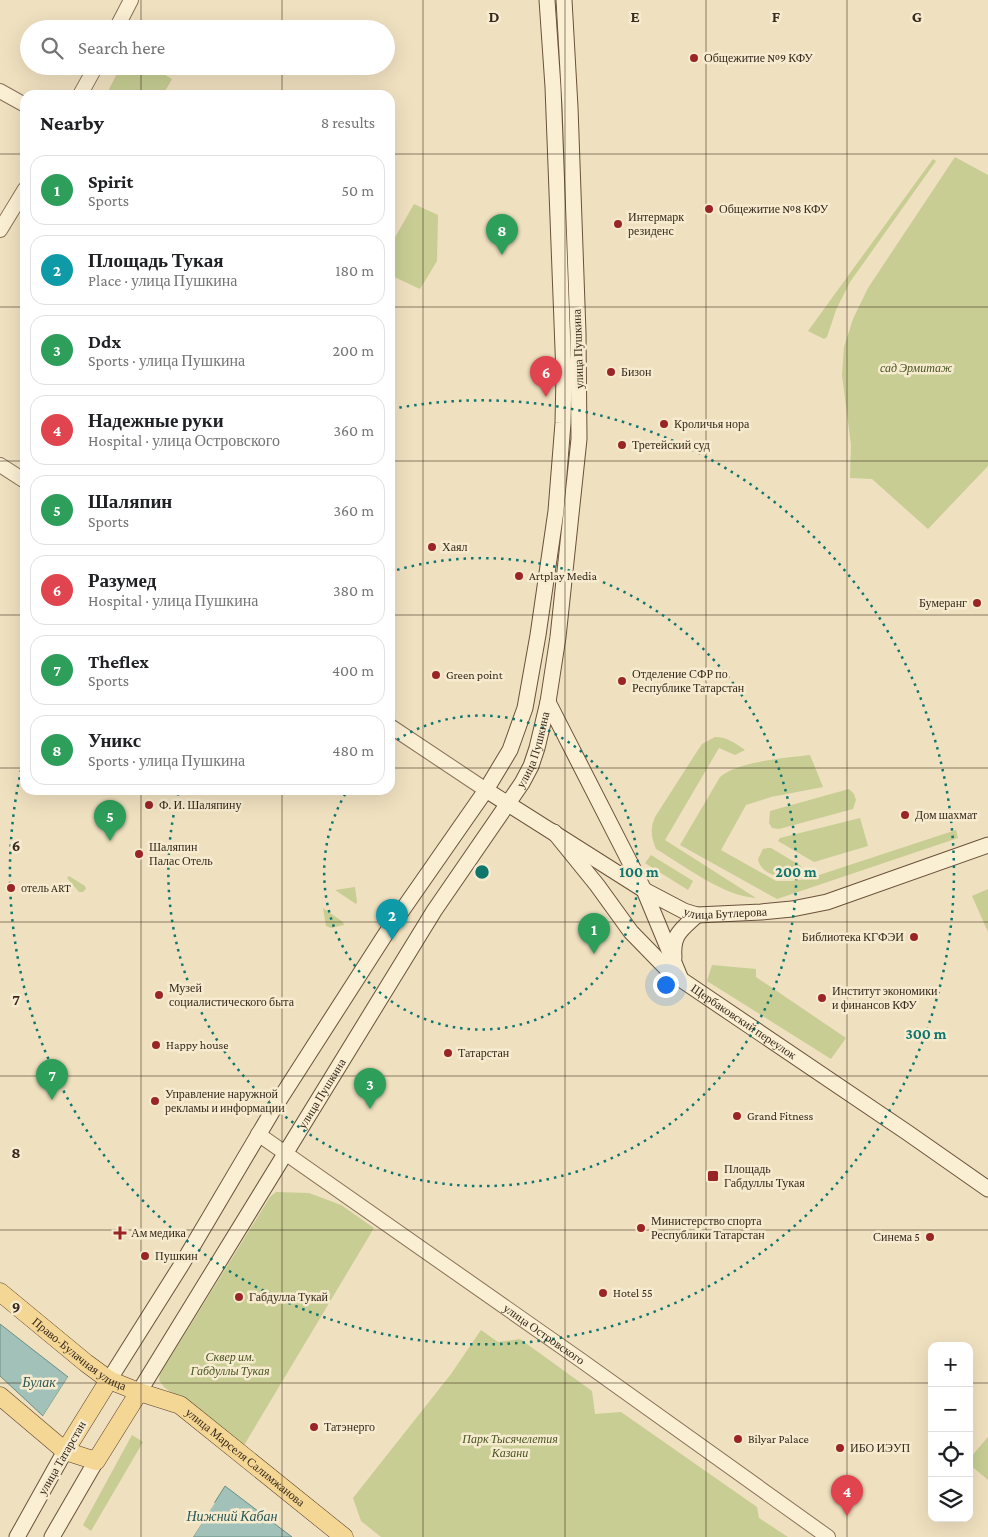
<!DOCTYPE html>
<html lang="en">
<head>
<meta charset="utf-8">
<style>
	:root { --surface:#fff; --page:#f2f2f2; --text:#202124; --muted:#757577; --line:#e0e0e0; --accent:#db2777 }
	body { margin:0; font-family:"Crimson Pro",serif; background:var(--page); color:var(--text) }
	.controls { position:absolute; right:15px; bottom:15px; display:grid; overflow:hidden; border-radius:10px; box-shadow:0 5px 20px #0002 }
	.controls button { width:45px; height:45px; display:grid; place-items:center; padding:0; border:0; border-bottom:1px solid var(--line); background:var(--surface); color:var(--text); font:25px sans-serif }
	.you { position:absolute; left:665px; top:984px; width:18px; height:18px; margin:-12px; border:4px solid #fff; border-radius:50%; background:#1a73e8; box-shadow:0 0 0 8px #1a73e833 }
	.badge { display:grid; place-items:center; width:32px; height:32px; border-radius:50%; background:var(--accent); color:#fff; font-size:16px; font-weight:700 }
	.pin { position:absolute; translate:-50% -41px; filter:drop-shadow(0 1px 2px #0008) }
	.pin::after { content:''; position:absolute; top:26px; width:18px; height:15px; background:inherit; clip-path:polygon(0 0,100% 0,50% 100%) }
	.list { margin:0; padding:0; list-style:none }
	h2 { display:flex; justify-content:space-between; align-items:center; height:65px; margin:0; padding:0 20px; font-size:21px }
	h2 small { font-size:16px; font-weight:400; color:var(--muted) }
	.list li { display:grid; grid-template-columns:32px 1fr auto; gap:15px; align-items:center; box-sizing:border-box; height:70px; margin:0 10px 10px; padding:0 10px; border:1px solid var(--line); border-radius:15px }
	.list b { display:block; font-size:19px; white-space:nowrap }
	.list p { margin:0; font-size:16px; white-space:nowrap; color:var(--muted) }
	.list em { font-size:16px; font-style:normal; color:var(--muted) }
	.icon { flex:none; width:28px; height:28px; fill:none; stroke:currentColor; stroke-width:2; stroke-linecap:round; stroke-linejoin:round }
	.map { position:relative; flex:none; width:988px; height:1537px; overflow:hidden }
	.search { position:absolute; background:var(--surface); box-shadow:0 5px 20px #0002; left:20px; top:20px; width:375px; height:55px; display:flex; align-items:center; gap:12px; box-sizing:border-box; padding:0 18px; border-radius:28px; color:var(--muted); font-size:19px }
	.panel { position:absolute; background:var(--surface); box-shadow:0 5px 20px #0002; left:20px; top:90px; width:375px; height:705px; border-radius:15px }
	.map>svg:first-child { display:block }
	.green { fill:#c7cd93 }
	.water { fill:#a2c1b8; stroke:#698f85 }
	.pier { fill:#efe0bf }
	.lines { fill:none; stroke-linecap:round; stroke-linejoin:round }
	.tertiary-casing { stroke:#887157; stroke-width:16 }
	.secondary-casing { stroke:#6a523a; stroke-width:17 }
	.primary-casing { stroke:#563f2c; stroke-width:19 }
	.tertiary { stroke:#faeed3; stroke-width:14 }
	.secondary { stroke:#faeed3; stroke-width:15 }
	.primary { stroke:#f4d695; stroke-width:18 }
	.grid { fill:none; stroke:#37291c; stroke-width:1; stroke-opacity:0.55 }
	.ring { fill:none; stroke:#0f766e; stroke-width:2.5; stroke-dasharray:2.5 5 }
	.poi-dot { fill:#9a2527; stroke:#f6ebcf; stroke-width:2 }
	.labels { text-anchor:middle; stroke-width:5; stroke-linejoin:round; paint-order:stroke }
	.poi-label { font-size:12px; fill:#37291c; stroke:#f6ebcf; text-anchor:start }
	.street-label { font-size:12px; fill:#37291c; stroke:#f6ebcf }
	.park-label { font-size:12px; font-style:italic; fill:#485522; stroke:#f6ebcf }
	.water-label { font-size:14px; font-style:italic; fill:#2b5854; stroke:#f6ebcf }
	.grid-label { font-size:16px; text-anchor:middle; font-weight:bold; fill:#37291c; stroke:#f6ebcf; stroke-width:5; stroke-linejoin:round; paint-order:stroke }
	.centre { fill:#0f766e; stroke:#f6ebcf; stroke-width:2.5 }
	.ring-label { font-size:15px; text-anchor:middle; font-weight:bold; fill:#0f766e; stroke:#f6ebcf; stroke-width:5; stroke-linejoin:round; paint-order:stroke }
</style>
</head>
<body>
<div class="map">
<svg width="988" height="1537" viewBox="0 0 988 1537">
	<rect width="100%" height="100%" fill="#efe0bf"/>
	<g class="green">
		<polygon points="121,66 151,66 172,79 163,95 106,95"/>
		<polygon points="955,157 988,175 988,466 928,529 872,479 850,478 851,445 842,375 844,347 853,319 868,288"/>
		<polygon points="933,159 936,161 850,282 836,310 827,337 824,339 808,331"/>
		<polygon points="414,204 438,215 437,261 420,289 390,275 390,246"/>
		<path d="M 715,737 C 727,737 735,743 745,750 L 735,755 L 719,748 L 665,840 L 756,898 C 723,896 685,866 656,849 C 651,837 650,829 655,817 L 696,753 L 702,744 Z"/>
		<path d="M 810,755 L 823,787 L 771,797 L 746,805 L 721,850 L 776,881 L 791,881 L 807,879 L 956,830 L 958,838 L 777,899 L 680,845 L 720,777 C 739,761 785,758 810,755 Z"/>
		<polygon points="849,789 854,794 856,800 853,809 779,829 772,828 769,823 770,811"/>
		<polygon points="860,818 868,846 814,862 778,841 780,838"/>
		<path d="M 768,848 L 771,848 L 801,866 L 802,873 C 789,881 760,876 758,859 L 763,849 Z"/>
		<polygon points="651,855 693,881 688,890 645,863"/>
		<polygon points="69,876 85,886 86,889 83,892 79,892 67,878"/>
		<polygon points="355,887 357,902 356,904 335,890"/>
		<polygon points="988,889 988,932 972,896"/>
		<polygon points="323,908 343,922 344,925 331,928 326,926"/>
		<polygon points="712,965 756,969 756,977 846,1038 831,1059 707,981"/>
		<polygon points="276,1192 309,1193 341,1205 374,1228 243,1447 164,1387 159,1380 160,1374 270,1197"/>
		<polygon points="481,1330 498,1342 520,1339 592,1391 595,1414 621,1412 757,1507 759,1518 788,1537 381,1537 361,1521 353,1498 451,1374"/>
		<polygon points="132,1435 143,1442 91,1531 83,1525"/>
		<polygon points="988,1437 988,1480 969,1464 969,1459"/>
	</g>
	<g class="water">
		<polygon points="0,1324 68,1377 43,1416 0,1376"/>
		<polygon points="225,1486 292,1537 193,1537"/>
	</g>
	<g class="pier">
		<polygon points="68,1377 70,1378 45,1417 43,1416"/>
		<polygon points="213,1502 215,1503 193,1537 191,1537"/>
	</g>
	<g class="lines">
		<g class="tertiary-casing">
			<g id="tertiary">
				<polyline points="116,29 131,0"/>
				<polyline points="0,91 25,105"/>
				<polyline points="80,95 96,66"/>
				<polyline points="0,230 25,189"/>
				<polyline points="0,465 25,481"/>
				<polyline points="390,726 486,790"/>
				<path id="s1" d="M 258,1134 L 582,1361 L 828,1537"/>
			</g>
		</g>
		<g class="secondary-casing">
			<g id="secondary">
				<polyline points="548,702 644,890 680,977"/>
				<path id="s2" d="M 486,790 L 644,890 L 684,911 L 697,915 L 761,912 L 792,909 L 827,902 L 988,845"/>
				<path id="s3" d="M 554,832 L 597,885 L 631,932 L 670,972 L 908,1133 L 988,1189"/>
				<path d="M 674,958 C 672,934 681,930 697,915"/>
				<polyline points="109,1380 182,1264 276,1105 385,935 486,790 510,750 525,708 538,635 556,511 563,423 564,375 553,87 547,0"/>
				<path id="s4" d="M 139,1392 L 434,911 L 522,783 L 531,766 L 537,748 L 548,702 L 558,637 L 579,439 L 578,333 L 570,107 L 564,0"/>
				<polyline points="17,1537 65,1451"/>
				<polyline points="52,1537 96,1461"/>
			</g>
		</g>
		<g class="primary-casing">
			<g id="primary">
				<path id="s5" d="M 0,1292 L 86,1363 L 109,1380 L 139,1392 L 180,1405 L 344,1537"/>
				<polyline points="0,1396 65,1451 96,1461 139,1392"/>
				<polyline points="65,1451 109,1380"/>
			</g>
		</g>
		<use href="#tertiary" class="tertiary"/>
		<use href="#secondary" class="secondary"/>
		<use href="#primary" class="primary"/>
	</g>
	<path class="grid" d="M 141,0 L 141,29M 282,0 L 282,29M 423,0 L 423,1537M 565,0 L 565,1537M 706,0 L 706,1537M 847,0 L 847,1537M 141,66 L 141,95M 282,66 L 282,95M 0,154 L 25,154M 390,154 L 988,154M 0,307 L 25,307M 390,307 L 988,307M 0,461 L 25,461M 390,461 L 988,461M 0,615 L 25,615M 390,615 L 988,615M 0,768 L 25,768M 390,768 L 988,768M 141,790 L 141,1537M 282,790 L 282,1537M 0,922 L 988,922M 0,1076 L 988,1076M 0,1230 L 988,1230M 0,1383 L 932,1383M 969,1383 L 988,1383"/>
	<g class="ring">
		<path d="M391 744A157 157 0 1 1 347 791"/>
		<path d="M390 572A314 314 0 1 1 179 791"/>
		<path d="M392 409A472 472 0 1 1 24 758"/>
	</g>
	<g class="poi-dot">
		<circle cx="694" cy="58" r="5"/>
		<circle cx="709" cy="209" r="5"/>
		<circle cx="618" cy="224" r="5"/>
		<circle cx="611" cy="372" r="5"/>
		<circle cx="664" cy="424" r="5"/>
		<circle cx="622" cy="445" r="5"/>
		<circle cx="432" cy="547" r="5"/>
		<circle cx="519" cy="576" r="5"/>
		<circle cx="977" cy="603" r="5"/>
		<circle cx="436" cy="675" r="5"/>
		<circle cx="622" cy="681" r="5"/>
		<circle cx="149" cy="805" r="5"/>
		<circle cx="905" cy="815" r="5"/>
		<circle cx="139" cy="854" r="5"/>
		<circle cx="11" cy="888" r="5"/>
		<circle cx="914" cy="937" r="5"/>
		<circle cx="159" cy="995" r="5"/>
		<circle cx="822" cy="998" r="5"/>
		<circle cx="156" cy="1045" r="5"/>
		<circle cx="448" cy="1053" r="5"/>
		<circle cx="155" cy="1101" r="5"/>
		<circle cx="737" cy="1116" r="5"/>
		<rect x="707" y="1170" width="12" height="12" rx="2.5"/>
		<circle cx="641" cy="1228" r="5"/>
		<path d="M117.5 1225.5h5v5h5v5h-5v5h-5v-5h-5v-5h5z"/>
		<circle cx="930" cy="1237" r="5"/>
		<circle cx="145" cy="1256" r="5"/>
		<circle cx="603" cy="1293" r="5"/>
		<circle cx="239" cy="1297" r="5"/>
		<circle cx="314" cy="1427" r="5"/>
		<circle cx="738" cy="1439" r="5"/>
		<circle cx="840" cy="1448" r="5"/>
	</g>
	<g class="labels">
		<g class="poi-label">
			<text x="704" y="62">Общежитие №9 КФУ</text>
			<text x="719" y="213">Общежитие №8 КФУ</text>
			<text x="628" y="221">Интермарк<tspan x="628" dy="14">резиденс</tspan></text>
			<text x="621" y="376">Бизон</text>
			<text x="674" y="428">Кроличья нора</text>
			<text x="632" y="449">Третейский суд</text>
			<text x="442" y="551">Хаял</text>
			<text x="529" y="580">Artplay Media</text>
			<text x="967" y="607" text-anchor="end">Бумеранг</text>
			<text x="632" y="678">Отделение СФР по<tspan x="632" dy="14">Республике Татарстан</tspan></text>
			<text x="446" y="679">Green point</text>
			<text x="159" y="809">Ф. И. Шаляпину</text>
			<text x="915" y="819">Дом шахмат</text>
			<text x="149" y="851">Шаляпин<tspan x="149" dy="14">Палас Отель</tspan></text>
			<text x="21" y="892">отель ART</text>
			<text x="904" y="941" text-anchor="end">Библиотека КГФЭИ</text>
			<text x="169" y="992">Музей<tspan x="169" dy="14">социалистического быта</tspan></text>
			<text x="832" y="995">Институт экономики<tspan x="832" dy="14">и финансов КФУ</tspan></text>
			<text x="166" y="1049">Happy house</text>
			<text x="458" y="1057">Татарстан</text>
			<text x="165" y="1098">Управление наружной<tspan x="165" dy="14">рекламы и информации</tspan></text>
			<text x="747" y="1120">Grand Fitness</text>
			<text x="724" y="1173">Площадь<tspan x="724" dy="14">Габдуллы Тукая</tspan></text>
			<text x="651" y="1225">Министерство спорта<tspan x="651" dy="14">Республики Татарстан</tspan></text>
			<text x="131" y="1237">Ам медика</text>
			<text x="920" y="1241" text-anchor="end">Синема 5</text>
			<text x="155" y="1260">Пушкин</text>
			<text x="613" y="1297">Hotel 55</text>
			<text x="249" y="1301">Габдулла Тукай</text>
			<text x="324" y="1431">Татэнерго</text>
			<text x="748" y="1443">Bilyar Palace</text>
			<text x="850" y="1452">ИБО ИЭУП</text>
		</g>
		<g class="street-label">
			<text transform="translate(578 349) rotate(-92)" y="4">улица Пушкина</text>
			<text dy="4" stroke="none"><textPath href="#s4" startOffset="755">улица Пушкина</textPath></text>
			<text dy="4" stroke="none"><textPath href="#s2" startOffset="274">улица Бутлерова</textPath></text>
			<text dy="4" stroke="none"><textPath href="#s3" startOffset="271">Щербаковский переулок</textPath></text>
			<text dy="4" stroke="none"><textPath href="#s4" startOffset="350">улица Пушкина</textPath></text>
			<text dy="4" stroke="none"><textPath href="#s1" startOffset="349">улица Островского</textPath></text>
			<text dy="4" stroke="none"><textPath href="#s5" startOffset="101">Право-Булачная улица</textPath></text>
			<text dy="4" stroke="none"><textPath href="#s5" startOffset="299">улица Марселя Салимжанова</textPath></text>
			<text transform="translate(62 1458) rotate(-60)" y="4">улица Татарстан</text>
		</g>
		<g class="park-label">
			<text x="916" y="372">сад Эрмитаж</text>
			<text x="230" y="1361">Сквер им.<tspan x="230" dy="14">Габдуллы Тукая</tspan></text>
			<text x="510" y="1443">Парк Тысячелетия<tspan x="510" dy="14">Казани</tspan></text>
		</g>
		<g class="water-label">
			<text x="39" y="1387">Булак</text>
			<text x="232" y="1521">Нижний Кабан</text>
		</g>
	</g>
	<g class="grid-label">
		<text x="494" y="22">D</text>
		<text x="635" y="22">E</text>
		<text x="776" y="22">F</text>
		<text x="917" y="22">G</text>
		<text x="16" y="851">6</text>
		<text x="16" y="1005">7</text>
		<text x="16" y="1158">8</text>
		<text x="16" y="1312">9</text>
	</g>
	<circle cx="482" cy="872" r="8" class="centre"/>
	<g class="ring-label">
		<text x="639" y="877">100 m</text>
		<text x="796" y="877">200 m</text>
		<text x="926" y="1039">300 m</text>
	</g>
</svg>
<div class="controls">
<button>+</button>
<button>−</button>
<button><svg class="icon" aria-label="locate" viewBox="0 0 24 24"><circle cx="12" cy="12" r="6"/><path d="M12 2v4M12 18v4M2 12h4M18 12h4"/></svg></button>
<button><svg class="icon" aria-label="layers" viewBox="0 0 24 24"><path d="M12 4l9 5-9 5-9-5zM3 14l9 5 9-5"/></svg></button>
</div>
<div class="you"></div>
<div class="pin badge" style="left:594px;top:954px;background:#2e9e5b">1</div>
<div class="pin badge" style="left:392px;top:940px;background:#0f9aa8">2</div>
<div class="pin badge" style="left:370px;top:1109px;background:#2e9e5b">3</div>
<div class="pin badge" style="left:847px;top:1516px;background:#e0444e">4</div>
<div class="pin badge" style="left:110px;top:841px;background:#2e9e5b">5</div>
<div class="pin badge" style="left:546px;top:397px;background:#e0444e">6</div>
<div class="pin badge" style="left:52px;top:1100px;background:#2e9e5b">7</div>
<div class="pin badge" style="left:502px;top:255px;background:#2e9e5b">8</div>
<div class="search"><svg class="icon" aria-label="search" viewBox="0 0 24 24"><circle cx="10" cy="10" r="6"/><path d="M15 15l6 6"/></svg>Search here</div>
<section class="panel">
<h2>Nearby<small>8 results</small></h2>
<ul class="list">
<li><span class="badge" style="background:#2e9e5b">1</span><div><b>Spirit</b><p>Sports</p></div><em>50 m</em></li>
<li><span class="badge" style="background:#0f9aa8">2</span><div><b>Площадь Тукая</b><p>Place · улица Пушкина</p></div><em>180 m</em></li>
<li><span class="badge" style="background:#2e9e5b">3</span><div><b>Ddx</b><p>Sports · улица Пушкина</p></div><em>200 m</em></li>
<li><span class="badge" style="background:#e0444e">4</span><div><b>Надежные руки</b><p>Hospital · улица Островского</p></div><em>360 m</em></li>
<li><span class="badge" style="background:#2e9e5b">5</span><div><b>Шаляпин</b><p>Sports</p></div><em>360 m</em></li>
<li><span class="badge" style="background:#e0444e">6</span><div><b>Разумед</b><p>Hospital · улица Пушкина</p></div><em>380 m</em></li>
<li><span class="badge" style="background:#2e9e5b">7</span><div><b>Theflex</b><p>Sports</p></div><em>400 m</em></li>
<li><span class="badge" style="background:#2e9e5b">8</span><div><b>Уникс</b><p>Sports · улица Пушкина</p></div><em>480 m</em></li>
</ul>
</section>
</div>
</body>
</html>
